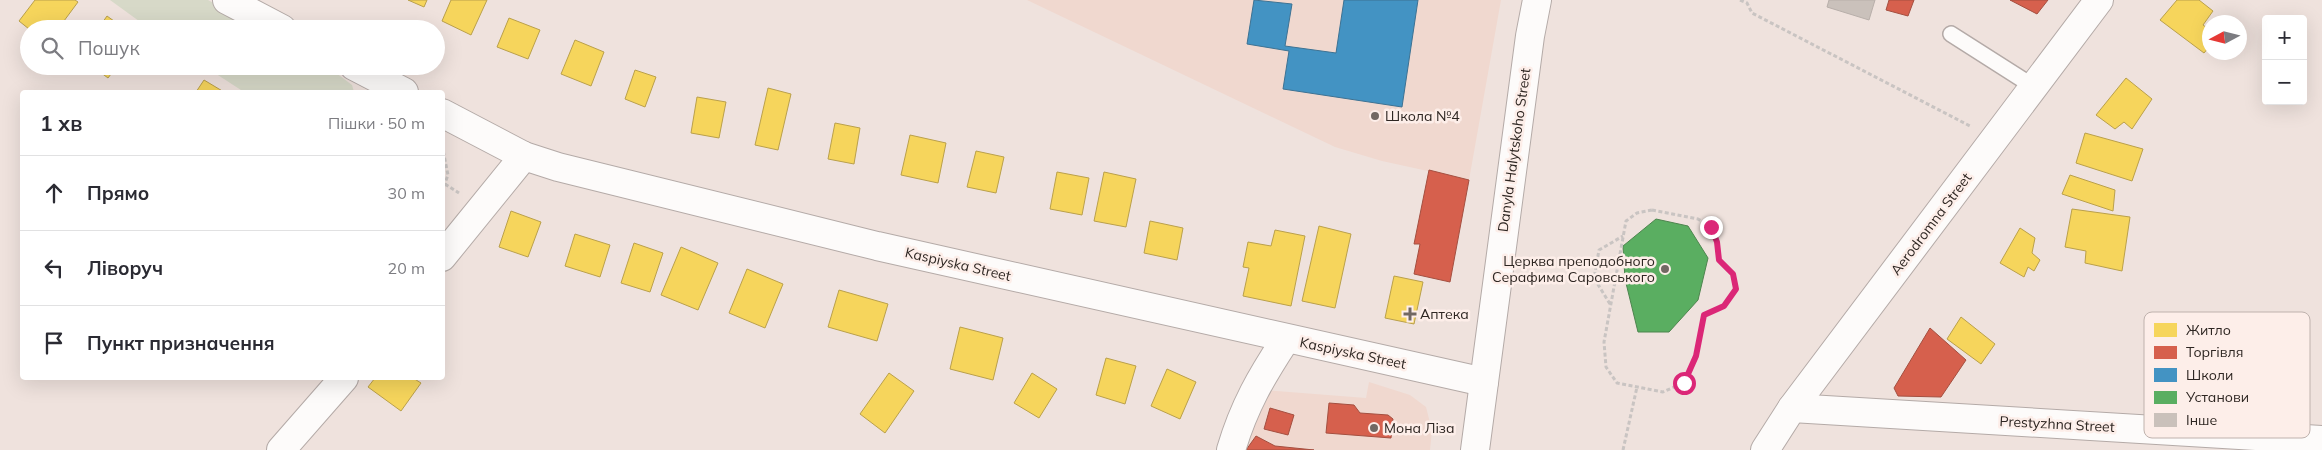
<!DOCTYPE html>
<html lang="uk">
<head>
<meta charset="utf-8">
<style>
	:root { --surface:#fff; --page:#f2f2f3; --text:#2b2b33; --muted:#7c7c81; --line:#e1e1e2 }
	body { margin:0; font-family:Mulish,sans-serif; background:var(--page); color:var(--text) }
	.controls { position:absolute; right:15px; top:15px; display:grid; overflow:hidden; border-radius:5px; box-shadow:0 5px 20px #0002 }
	.controls button { width:45px; height:45px; display:grid; place-items:center; padding:0; border:0; border-bottom:1px solid var(--line); background:var(--surface); color:var(--text); font:25px sans-serif }
	.compass { position:absolute; left:2202px; top:15px; width:45px; height:45px; border-radius:50%; background:var(--surface); box-shadow:0 5px 20px #0002; rotate:263deg }
	.stop { position:absolute; width:15px; height:15px; margin:-11px; border:4px solid #db2777; border-radius:50%; background:#fff }
	.stop.end { background:#db2777; border-color:#fff; box-shadow:0 1px 5px #0008 }
	.list { margin:0; padding:0; list-style:none }
	h2 { display:flex; justify-content:space-between; align-items:center; height:65px; margin:0; padding:0 20px; font-size:21px }
	h2 small { font-size:16px; font-weight:400; color:var(--muted) }
	.list li { display:grid; grid-template-columns:32px 1fr auto; gap:15px; align-items:center; box-sizing:border-box; height:75px; padding:0 20px; border-top:1px solid var(--line) }
	.list b { display:block; font-size:19px; white-space:nowrap }
	.list em { font-size:16px; font-style:normal; color:var(--muted) }
	.icon { flex:none; width:28px; height:28px; fill:none; stroke:currentColor; stroke-width:2; stroke-linecap:round; stroke-linejoin:round }
	.map { position:relative; flex:none; width:2322px; height:450px; overflow:hidden }
	.search { position:absolute; background:var(--surface); box-shadow:0 5px 20px #0002; left:20px; top:20px; width:425px; height:55px; display:flex; align-items:center; gap:12px; box-sizing:border-box; padding:0 18px; border-radius:28px; color:var(--muted); font-size:19px }
	.panel { position:absolute; background:var(--surface); box-shadow:0 5px 20px #0002; left:20px; top:90px; width:425px; height:290px; border-radius:5px }
	.map>svg:first-child { display:block }
	.built { fill:#f0d8cf }
	.green { fill:#d7d9c8 }
	.homes { fill:#f6d55c; stroke:#baa04b }
	.shops { fill:#d6604d; stroke:#a44f40 }
	.schools { fill:#4393c3; stroke:#3d7293 }
	.public { fill:#5aae61; stroke:#4d854e }
	.building { fill:#cac1bb; stroke:#b8afaa }
	.lines { fill:none; stroke-linecap:round; stroke-linejoin:round }
	.lane-casing { stroke:#b4aaa7; stroke-width:18 }
	.street-casing { stroke:#b4aaa7; stroke-width:30 }
	.path { stroke:#c9c4c2; stroke-width:3; stroke-dasharray:4 2.5; stroke-linecap:butt }
	.lane { stroke:#fdfbfa; stroke-width:15 }
	.street { stroke:#fdfbfa; stroke-width:28 }
	.route { stroke:#db2777; stroke-width:6 }
	.poi-dot { fill:#726863; stroke:#fdeee9; stroke-width:2 }
	.labels { text-anchor:middle; stroke-width:5; stroke-linejoin:round; paint-order:stroke }
	.poi-label { font-size:14px; fill:#2e2622; stroke:#fdeee9; text-anchor:start }
	.street-label { font-size:14px; fill:#2e2622; stroke:#fdeee9 }
	.key { fill:#fdeee9; stroke:#bfb2ad; stroke-width:1 }
	.key-label { font-size:14px; fill:#2e2622 }
</style>
</head>
<body>
<div class="map">
<svg width="2322" height="450" viewBox="0 0 2322 450">
	<rect width="100%" height="100%" fill="#efe2dd"/>
	<g class="built">
		<polygon points="1027,0 1501,0 1469,180 1382,161 1335,147"/>
		<polygon points="1369,382 1410,395 1426,407 1432,431 1430,450 1243,450 1263,390 1366,398"/>
	</g>
	<g class="green">
		<polygon points="110,0 208,0 262,29 150,29"/>
		<polygon points="204,66 327,66 352,85 354,92 244,92"/>
	</g>
	<g class="homes">
		<polygon points="35,0 75,0 78,2 58,29 29,29 19,21"/>
		<polygon points="408,0 427,0 424,7"/>
		<polygon points="451,0 487,0 471,35 442,21"/>
		<polygon points="2177,0 2199,0 2213,11 2203,25 2210,30 2210,46 2204,53 2160,20"/>
		<polygon points="107,16 125,29 98,29"/>
		<polygon points="509,18 540,30 528,59 497,47"/>
		<polygon points="575,40 604,52 591,86 561,74"/>
		<polygon points="92,66 117,66 108,78"/>
		<polygon points="635,70 656,77 645,107 625,99"/>
		<polygon points="2126,78 2152,99 2132,129 2124,122 2115,129 2096,115"/>
		<polygon points="204,80 224,92 196,92"/>
		<polygon points="768,88 791,94 778,150 755,145"/>
		<polygon points="697,97 726,102 719,138 691,133"/>
		<polygon points="835,123 860,128 854,164 828,159"/>
		<polygon points="2085,133 2143,149 2132,181 2076,163"/>
		<polygon points="910,135 946,143 938,183 901,175"/>
		<polygon points="976,151 1004,157 996,193 967,187"/>
		<polygon points="1057,172 1089,178 1082,215 1050,209"/>
		<polygon points="1104,172 1136,179 1126,227 1094,221"/>
		<polygon points="2070,175 2115,190 2113,211 2062,194"/>
		<polygon points="2072,209 2130,217 2122,271 2085,263 2086,251 2065,247"/>
		<polygon points="511,211 541,222 528,257 499,247"/>
		<polygon points="1150,221 1183,228 1177,260 1144,253"/>
		<polygon points="1319,226 1351,234 1335,308 1302,301"/>
		<polygon points="2020,228 2035,238 2032,253 2040,260 2034,271 2028,267 2024,277 2000,263"/>
		<polygon points="1275,230 1305,236 1291,306 1243,296 1249,268 1243,267 1248,242 1271,246"/>
		<polygon points="575,234 610,245 600,277 565,266"/>
		<polygon points="634,243 663,253 650,292 621,283"/>
		<polygon points="681,247 718,263 698,310 661,295"/>
		<polygon points="747,269 783,284 765,328 729,313"/>
		<polygon points="1394,276 1423,282 1414,324 1385,318"/>
		<polygon points="839,290 888,304 877,341 828,327"/>
		<polygon points="1961,317 1995,344 1981,364 1947,339"/>
		<polygon points="960,327 1003,338 993,380 950,369"/>
		<polygon points="1106,358 1136,366 1125,404 1096,395"/>
		<polygon points="1167,369 1196,382 1180,419 1151,406"/>
		<polygon points="889,373 914,391 885,433 860,414"/>
		<polygon points="1032,373 1057,389 1039,418 1014,403"/>
		<polygon points="375,378 413,378 421,383 401,411 368,387"/>
	</g>
	<g class="shops">
		<polygon points="1889,0 1914,0 1908,16 1886,10"/>
		<polygon points="2010,0 2048,0 2037,14"/>
		<polygon points="1429,170 1469,180 1450,282 1414,274 1420,244 1414,244"/>
		<polygon points="1930,328 1966,360 1941,397 1898,396 1894,388"/>
		<polygon points="1329,403 1354,405 1360,413 1388,415 1393,419 1391,438 1326,433"/>
		<polygon points="1270,408 1294,415 1288,435 1264,429"/>
		<polygon points="1256,436 1275,446 1314,450 1246,450"/>
	</g>
	<polygon class="schools" points="1254,0 1292,4 1285,46 1336,53 1344,0 1418,0 1402,107 1283,89 1289,51 1247,44"/>
	<polygon class="public" points="1656,219 1688,226 1708,258 1698,300 1669,332 1638,332 1625,279 1623,246"/>
	<polygon class="building" points="1829,0 1875,0 1869,20 1827,7"/>
	<g class="lines">
		<g class="lane-casing">
			<polyline id="lane" points="1951,34 2034,87"/>
		</g>
		<g class="street-casing">
			<g id="street">
				<polyline points="227,0 282,29"/>
				<polyline points="354,66 404,92"/>
				<polyline points="442,113 524,156 558,167 877,246 1484,382"/>
				<polyline points="442,257 524,156"/>
				<polyline points="1792,408 2322,440"/>
				<polyline points="281,450 344,378"/>
				<path d="M 1231,450 C 1244,406 1261,377 1286,339"/>
				<polyline points="1475,450 1530,36 1537,0"/>
				<polyline points="1765,450 1792,408 2099,0"/>
			</g>
		</g>
		<g class="path">
			<polyline points="1740,0 1747,3 1752,13 1970,126"/>
			<polyline points="442,145 448,175 442,191"/>
			<polyline points="445,184 459,193"/>
			<polygon points="1652,210 1698,219 1711,227 1717,243 1719,260 1733,274 1736,289 1724,306 1704,315 1696,356 1683,383 1663,392 1617,383 1606,367 1604,342 1626,221 1637,213"/>
			<polyline points="1610,304 1594,278 1599,250 1623,236"/>
			<polyline points="1623,450 1637,387"/>
		</g>
		<use href="#lane" class="lane"/>
		<use href="#street" class="street"/>
	</g>
	<g class="lines">
		<polyline class="route" points="1684,383 1696,356 1704,315 1724,306 1736,289 1733,274 1719,260 1717,242 1711,227"/>
	</g>
	<g class="poi-dot">
		<circle cx="1375" cy="116" r="5"/>
		<circle cx="1665" cy="269" r="5"/>
		<path d="M1407.5 306.5h5v5h5v5h-5v5h-5v-5h-5v-5h5z"/>
		<circle cx="1374" cy="428" r="5"/>
	</g>
	<g class="labels">
		<g class="poi-label">
			<text x="1385" y="121">Школа №4</text>
			<text x="1655" y="266" text-anchor="end">Церква преподобного<tspan x="1655" dy="16">Серафима Саровського</tspan></text>
			<text x="1420" y="319">Аптека</text>
			<text x="1384" y="433">Мона Ліза</text>
		</g>
		<g class="street-label">
			<text transform="translate(1514 150) rotate(-82)" y="5">Danyla Halytskoho Street</text>
			<text transform="translate(1931 224) rotate(-53)" y="5">Aerodromna Street</text>
			<text transform="translate(958 264) rotate(13)" y="5">Kaspiyska Street</text>
			<text transform="translate(1353 353) rotate(12)" y="5">Kaspiyska Street</text>
			<text transform="translate(2057 424) rotate(3)" y="5">Prestyzhna Street</text>
		</g>
	</g>
	<rect x="2144" y="312" width="166" height="126" rx="8" class="key"/>
	<rect x="2154" y="323" width="23" height="14" fill="#f6d55c"/>
	<rect x="2154" y="346" width="23" height="13" fill="#d6604d"/>
	<rect x="2154" y="368" width="23" height="14" fill="#4393c3"/>
	<rect x="2154" y="391" width="23" height="13" fill="#5aae61"/>
	<rect x="2154" y="413" width="23" height="14" fill="#cac1bb"/>
	<g class="key-label">
		<text x="2186" y="335">Житло</text>
		<text x="2186" y="357">Торгівля</text>
		<text x="2186" y="380">Школи</text>
		<text x="2186" y="402">Установи</text>
		<text x="2186" y="425">Інше</text>
	</g>
</svg>
<div class="controls">
<button>+</button>
<button>−</button>
</div>
<svg class="compass" viewBox="-18 -18 36 36"><path d="M0-13l5 13h-10z" fill="#e53935"/><path d="M0 13l5-13h-10z" fill="#7c7c81"/></svg>
<div class="stop" style="left:1684px;top:383px"></div>
<div class="stop end" style="left:1711px;top:227px"></div>
<div class="search"><svg class="icon" aria-label="search" viewBox="0 0 24 24"><circle cx="10" cy="10" r="6"/><path d="M15 15l6 6"/></svg>Пошук</div>
<section class="panel">
<h2>1 хв<small>Пішки · 50 m</small></h2>
<ul class="list">
<li><svg class="icon" aria-label="ahead" viewBox="0 0 24 24"><path d="M12 20V5M6 11l6-6 6 6"/></svg><div><b>Прямо</b></div><em>30 m</em></li>
<li><svg class="icon" aria-label="left" viewBox="0 0 24 24"><path d="M17 20v-9H6M10 6l-5 5 5 5"/></svg><div><b>Ліворуч</b></div><em>20 m</em></li>
<li><svg class="icon" aria-label="arrive" viewBox="0 0 24 24"><path d="M6 21V4h12l-3 4 3 4H6"/></svg><div><b>Пункт призначення</b></div></li>
</ul>
</section>
</div>
</body>
</html>
